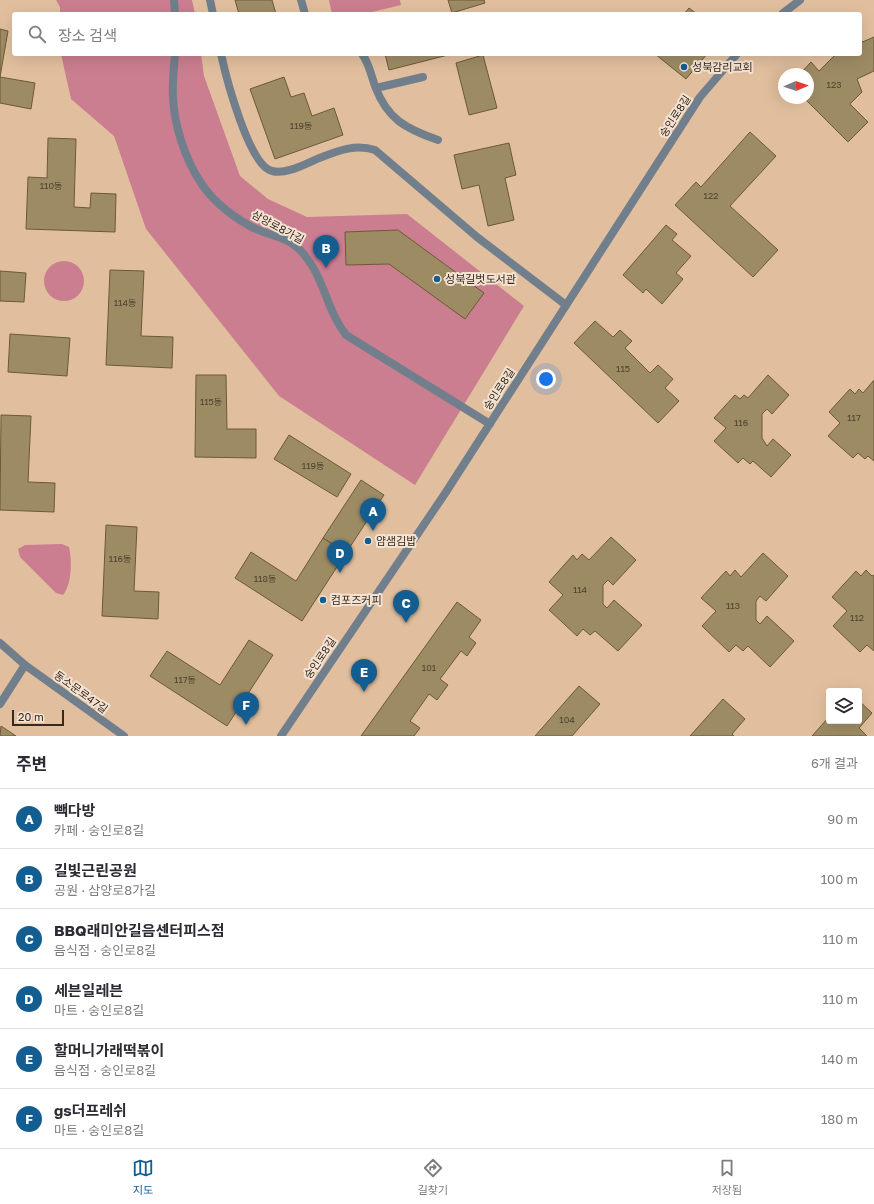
<!DOCTYPE html>
<html lang="ko">
<head>
<meta charset="utf-8">
<style>
	:root { --surface:#fff; --page:#f7f7f7; --text:#2b2b33; --muted:#7c7c81; --line:#e1e1e2; --accent:#145d91 }
	body { margin:0; font-family:"Golos Text","Noto Sans KR",sans-serif; background:var(--page); color:var(--text) }
	.controls { position:absolute; right:12px; bottom:12px; display:grid; overflow:hidden; border-radius:4px; box-shadow:0 4px 16px #0002 }
	.controls button { width:36px; height:36px; display:grid; place-items:center; padding:0; border:0; border-bottom:1px solid var(--line); background:var(--surface); color:var(--text); font:20px sans-serif }
	.compass { position:absolute; left:778px; top:68px; width:36px; height:36px; border-radius:50%; background:var(--surface); box-shadow:0 4px 16px #0002; rotate:88deg }
	.scale { position:absolute; left:12px; bottom:10px; width:52px; box-sizing:border-box; padding-left:4px; border:2px solid #372a1d; border-top:0; font-size:11px; line-height:14px; white-space:nowrap; color:#372a1d; -webkit-text-stroke:3px #f4e3d2; paint-order:stroke }
	.you { position:absolute; left:546px; top:379px; width:14px; height:14px; margin:-10px; border:3px solid #fff; border-radius:50%; background:#1a73e8; box-shadow:0 0 0 6px #1a73e833 }
	.badge { display:grid; place-items:center; width:26px; height:26px; border-radius:50%; background:var(--accent); color:#fff; font-size:13px; font-weight:700 }
	.pin { position:absolute; translate:-50% -33px; filter:drop-shadow(0 1px 2px #0008) }
	.pin::after { content:''; position:absolute; top:21px; width:14px; height:12px; background:inherit; clip-path:polygon(0 0,100% 0,50% 100%) }
	.list { margin:0; padding:0; list-style:none }
	h2 { display:flex; justify-content:space-between; align-items:center; height:52px; margin:0; padding:0 16px; font-size:17px }
	h2 small { font-size:13px; font-weight:400; color:var(--muted) }
	.list li { display:grid; grid-template-columns:26px 1fr auto; gap:12px; align-items:center; box-sizing:border-box; height:60px; padding:0 16px; border-top:1px solid var(--line) }
	.list b { display:block; font-size:15px; white-space:nowrap }
	.list p { margin:0; font-size:13px; white-space:nowrap; color:var(--muted) }
	.list em { font-size:13px; font-style:normal; color:var(--muted) }
	.icon { flex:none; width:22px; height:22px; fill:none; stroke:currentColor; stroke-width:2; stroke-linecap:round; stroke-linejoin:round }
	.map { position:relative; flex:none; width:874px; height:736px; overflow:hidden }
	.search { position:absolute; background:var(--surface); box-shadow:0 4px 16px #0002; left:12px; right:12px; top:12px; height:44px; display:flex; align-items:center; gap:10px; box-sizing:border-box; padding:0 14px; border-radius:4px; color:var(--muted); font-size:15px }
	.sheet { height:412px; background:var(--surface) }
	nav { display:flex; justify-content:space-around; align-items:center; box-sizing:border-box; height:56px; border-top:1px solid var(--line); background:var(--surface); font-size:11px; color:var(--muted) }
	nav a { display:grid; justify-items:center; gap:2px }
	nav .on { color:var(--accent) }
	.map>svg:first-child { display:block }
	.green { fill:#cb7e90 }
	.building { fill:#9d8b64; stroke:#6c5a35 }
	.lines { fill:none; stroke-linecap:round; stroke-linejoin:round }
	.street { stroke:#717f8c; stroke-width:8 }
	.poi-dot { fill:#145d91; stroke:#f4e3d2; stroke-width:1.5 }
	.labels { text-anchor:middle; stroke-width:4; stroke-linejoin:round; paint-order:stroke }
	.number-label { font-size:9px; fill:#50422f }
	.poi-label { font-size:11px; fill:#372a1d; stroke:#f4e3d2; text-anchor:start }
	.street-label { font-size:11px; fill:#372a1d; stroke:#f4e3d2 }
</style>
</head>
<body>
<div class="map">
<svg width="874" height="736" viewBox="0 0 874 736">
	<rect width="100%" height="100%" fill="#e1bf9e"/>
	<g class="green">
		<polygon points="56,0 192,0 195,14 60,14 60,7"/>
		<polygon points="329,0 400,0 401,5 364,14 332,14"/>
		<polygon points="61,54 201,54 204,76 240,176 268,199 307,217 407,214 524,306 415,485 279,396 146,229 114,136 71,99"/>
		<circle cx="64" cy="281" r="20"/>
		<path d="M 62,544 L 69,547 C 72,560 72,584 63,595 L 56,593 L 20,557 L 18,549 L 25,545 Z"/>
	</g>
	<g class="building">
		<polygon points="235,0 272,0 276,14 239,14"/>
		<polygon points="448,0 484,0 485,3 452,13"/>
		<polygon points="689,8 697,14 684,14"/>
		<polygon points="0,29 8,31 0,77 35,83 31,109 0,103"/>
		<polygon points="874,37 874,71 857,79 862,92 850,104 868,122 848,142 804,98 808,98 808,74 800,74 811,62 819,71 836,54 860,54 860,43"/>
		<polygon points="385,54 448,54 448,55 389,70"/>
		<polygon points="655,54 707,54 686,79"/>
		<polygon points="483,55 497,108 469,115 456,63"/>
		<polygon points="284,77 291,97 304,93 312,116 334,108 343,135 275,159 250,89"/>
		<polygon points="750,132 776,156 730,206 778,250 753,277 675,205 696,182 701,187"/>
		<polygon points="48,138 76,139 74,207 90,208 91,193 116,194 115,232 26,229 28,177 47,178"/>
		<polygon points="509,143 516,175 505,178 514,220 488,226 479,185 462,189 454,155"/>
		<polygon points="666,225 677,234 672,240 691,256 676,273 683,279 662,304 646,289 643,293 623,275"/>
		<polygon points="398,230 484,293 465,319 389,264 346,265 345,232"/>
		<polygon points="110,270 144,271 141,336 173,337 172,368 106,365"/>
		<polygon points="0,271 26,273 24,302 0,301"/>
		<polygon points="595,321 613,337 620,330 632,341 625,348 650,373 658,365 673,379 665,388 679,401 658,423 574,343"/>
		<polygon points="10,334 70,338 67,376 8,372"/>
		<polygon points="196,375 226,375 227,429 256,429 256,458 195,457"/>
		<polygon points="768,375 789,395 772,414 767,409 762,414 762,438 767,446 773,439 791,455 771,477 753,461 750,464 743,458 738,463 714,441 726,428 714,418 735,395 740,399 744,395 748,398"/>
		<polygon points="874,380 874,461 868,456 865,459 858,453 853,458 828,436 840,423 829,412 850,389 855,394 859,389 863,393"/>
		<polygon points="1,415 31,416 28,482 55,483 54,512 0,510"/>
		<polygon points="289,435 351,474 337,497 274,459"/>
		<polygon points="361,480 384,495 346,553 323,538"/>
		<polygon points="106,525 137,527 134,591 159,592 158,619 102,616"/>
		<polygon points="611,537 636,560 613,585 608,580 603,585 603,604 607,608 614,600 642,625 618,651 595,631 590,635 583,629 577,636 549,610 563,595 549,582 573,555 577,560 582,554 589,560"/>
		<polygon points="323,538 346,553 302,621 235,578 251,552 296,581"/>
		<polygon points="763,553 788,576 766,601 760,596 756,601 756,620 760,624 767,616 794,641 770,667 748,646 743,651 736,645 729,652 702,626 716,611 701,598 726,571 730,576 735,570 741,577"/>
		<polygon points="866,570 872,576 874,575 874,651 867,645 860,652 833,626 847,611 832,597 856,571 861,576"/>
		<polygon points="457,602 481,620 469,637 476,643 467,656 461,651 440,679 448,685 437,700 429,694 410,721 420,728 414,736 361,736"/>
		<polygon points="249,640 273,655 227,726 150,676 167,651 220,685"/>
		<polygon points="579,686 600,704 572,736 535,736"/>
		<polygon points="723,699 745,719 732,734 734,736 690,736"/>
		<polygon points="859,701 872,713 859,728 867,736 812,736 829,717 829,721 859,721"/>
		<polygon points="1,726 16,736 0,736"/>
	</g>
	<g class="lines">
		<g class="street">
			<polyline points="174,0 175,14"/>
			<polyline points="210,0 213,14"/>
			<polyline points="301,0 305,14"/>
			<polyline points="782,14 800,0"/>
			<path d="M 175,54 C 174,68 172,83 173,97 C 174,125 185,159 201,183 C 212,200 231,215 248,225 C 264,235 287,236 300,250 C 325,276 325,308 346,335 L 490,424"/>
			<path d="M 221,54 C 226,77 249,166 272,171 C 288,175 308,162 322,157 C 340,150 356,144 375,150 L 477,237 L 566,305"/>
			<path d="M 362,54 C 369,63 371,75 375,86 C 387,119 406,129 438,140"/>
			<polyline points="376,88 423,77"/>
			<polyline points="0,643 25,665 124,736"/>
			<polyline points="0,704 25,665"/>
			<polyline points="281,736 446,492 700,97 737,54"/>
		</g>
	</g>
	<g class="poi-dot">
		<circle cx="684" cy="67" r="4"/>
		<circle cx="437" cy="279" r="4"/>
		<circle cx="368" cy="541" r="4"/>
		<circle cx="323" cy="600" r="4"/>
	</g>
	<g class="labels">
		<g class="number-label">
			<text x="834" y="88">123</text>
			<text x="301" y="129">119동</text>
			<text x="51" y="189">110동</text>
			<text x="711" y="199">122</text>
			<text x="125" y="306">114동</text>
			<text x="623" y="372">115</text>
			<text x="211" y="405">115동</text>
			<text x="854" y="421">117</text>
			<text x="741" y="426">116</text>
			<text x="313" y="469">119동</text>
			<text x="120" y="562">116동</text>
			<text x="265" y="582">118동</text>
			<text x="580" y="593">114</text>
			<text x="733" y="609">113</text>
			<text x="857" y="621">112</text>
			<text x="429" y="671">101</text>
			<text x="185" y="683">117동</text>
			<text x="567" y="723">104</text>
		</g>
		<g class="poi-label">
			<text x="692" y="71">성북감리교회</text>
			<text x="445" y="283">성북길벗도서관</text>
			<text x="376" y="545">얌샘김밥</text>
			<text x="331" y="604">컴포즈커피</text>
		</g>
		<g class="street-label">
			<text transform="translate(675 116) rotate(-57)" y="4">숭인로8길</text>
			<text transform="translate(278 227) rotate(28)" y="4">삼양로8가길</text>
			<text transform="translate(499 389) rotate(-57)" y="4">숭인로8길</text>
			<text transform="translate(320 658) rotate(-56)" y="4">숭인로8길</text>
			<text transform="translate(81 692) rotate(36)" y="4">동소문로47길</text>
		</g>
	</g>
</svg>
<div class="controls">
<button><svg class="icon" aria-label="layers" viewBox="0 0 24 24"><path d="M12 4l9 5-9 5-9-5zM3 14l9 5 9-5"/></svg></button>
</div>
<svg class="compass" viewBox="-18 -18 36 36"><path d="M0-13l5 13h-10z" fill="#e53935"/><path d="M0 13l5-13h-10z" fill="#7c7c81"/></svg>
<div class="scale">20 m</div>
<div class="you"></div>
<div class="pin badge" style="left:373px;top:531px">A</div>
<div class="pin badge" style="left:326px;top:268px">B</div>
<div class="pin badge" style="left:406px;top:623px">C</div>
<div class="pin badge" style="left:340px;top:573px">D</div>
<div class="pin badge" style="left:364px;top:692px">E</div>
<div class="pin badge" style="left:246px;top:725px">F</div>
<div class="search"><svg class="icon" aria-label="search" viewBox="0 0 24 24"><circle cx="10" cy="10" r="6"/><path d="M15 15l6 6"/></svg>장소 검색</div>
</div>
<section class="sheet">
<h2>주변<small>6개 결과</small></h2>
<ul class="list">
<li><span class="badge">A</span><div><b>빽다방</b><p>카페 · 숭인로8길</p></div><em>90 m</em></li>
<li><span class="badge">B</span><div><b>길빛근린공원</b><p>공원 · 삼양로8가길</p></div><em>100 m</em></li>
<li><span class="badge">C</span><div><b>BBQ래미안길음센터피스점</b><p>음식점 · 숭인로8길</p></div><em>110 m</em></li>
<li><span class="badge">D</span><div><b>세븐일레븐</b><p>마트 · 숭인로8길</p></div><em>110 m</em></li>
<li><span class="badge">E</span><div><b>할머니가래떡볶이</b><p>음식점 · 숭인로8길</p></div><em>140 m</em></li>
<li><span class="badge">F</span><div><b>gs더프레쉬</b><p>마트 · 숭인로8길</p></div><em>180 m</em></li>
</ul>
</section>
<nav>
<a class="on"><svg class="icon" aria-label="map" viewBox="0 0 24 24"><path d="M3 6l6-2 6 2 6-2v14l-6 2-6-2-6 2zM9 4v14M15 6v14"/></svg>지도</a>
<a><svg class="icon" aria-label="directions" viewBox="0 0 24 24"><path d="M12 3l9 9-9 9-9-9zM9 14v-3h6M13 9l2 2-2 2"/></svg>길찾기</a>
<a><svg class="icon" aria-label="saved" viewBox="0 0 24 24"><path d="M7 4h10v16l-5-4-5 4z"/></svg>저장됨</a>
</nav>
</body>
</html>
